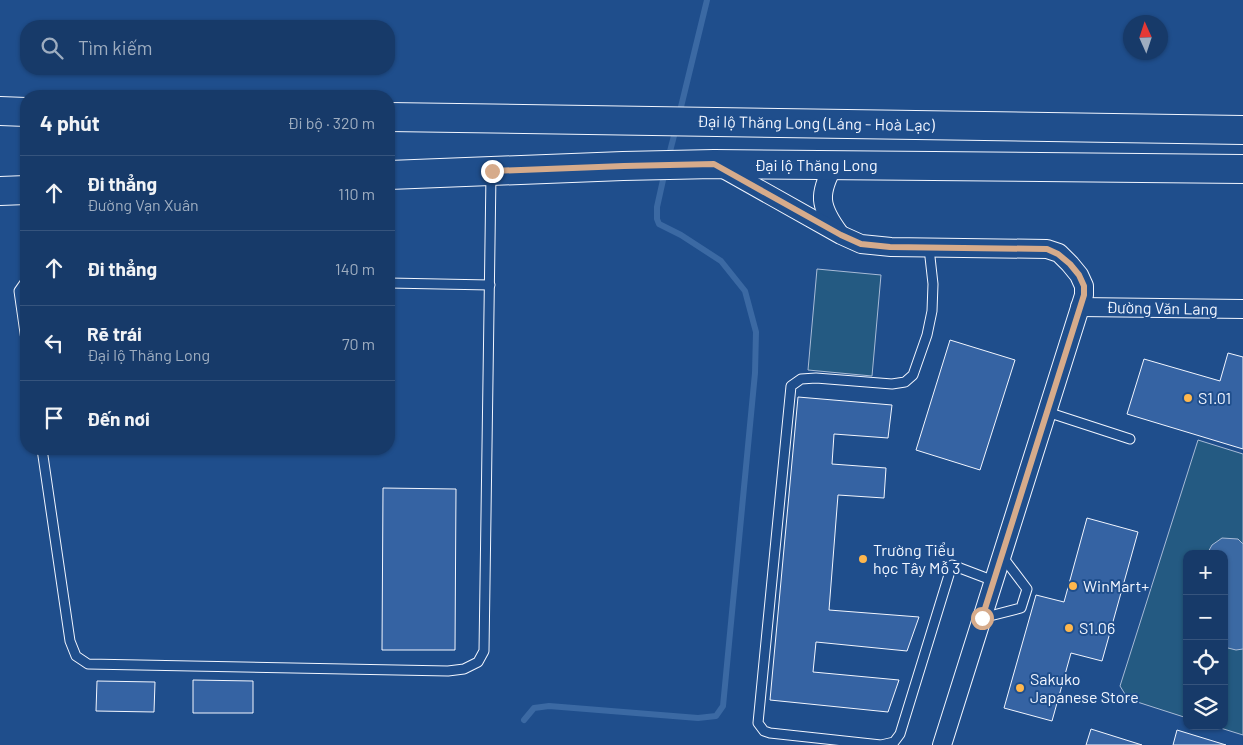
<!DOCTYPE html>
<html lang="vi">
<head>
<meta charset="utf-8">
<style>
	:root { --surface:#173a69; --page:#20416f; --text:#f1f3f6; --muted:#9eadc0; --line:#36547d }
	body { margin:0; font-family:Barlow,sans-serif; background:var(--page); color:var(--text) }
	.controls { position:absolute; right:15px; bottom:15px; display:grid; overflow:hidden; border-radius:10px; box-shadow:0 1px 4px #0004 }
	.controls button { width:45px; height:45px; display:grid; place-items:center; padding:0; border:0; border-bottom:1px solid var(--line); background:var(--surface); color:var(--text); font:25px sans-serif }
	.compass { position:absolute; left:1123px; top:15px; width:45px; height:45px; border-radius:50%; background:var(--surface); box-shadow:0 1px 4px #0004; rotate:357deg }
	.stop { position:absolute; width:15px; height:15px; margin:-11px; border:4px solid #d6ab8b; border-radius:50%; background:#fff }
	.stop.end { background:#d6ab8b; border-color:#fff; box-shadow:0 1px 5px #0008 }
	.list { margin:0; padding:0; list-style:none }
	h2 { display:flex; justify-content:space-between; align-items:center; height:65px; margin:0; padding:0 20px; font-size:21px }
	h2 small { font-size:16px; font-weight:400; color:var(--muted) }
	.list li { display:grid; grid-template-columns:32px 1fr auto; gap:15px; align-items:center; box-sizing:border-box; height:75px; padding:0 20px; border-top:1px solid var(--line) }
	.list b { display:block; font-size:19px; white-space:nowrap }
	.list p { margin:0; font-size:16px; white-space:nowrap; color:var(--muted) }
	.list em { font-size:16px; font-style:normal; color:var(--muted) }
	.icon { flex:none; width:28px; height:28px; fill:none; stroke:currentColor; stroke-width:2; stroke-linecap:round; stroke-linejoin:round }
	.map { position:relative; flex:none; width:1243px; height:745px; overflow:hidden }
	.search { position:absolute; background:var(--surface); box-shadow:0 1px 4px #0004; left:20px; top:20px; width:375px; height:55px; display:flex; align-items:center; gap:12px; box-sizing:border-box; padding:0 18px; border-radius:20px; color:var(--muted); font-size:19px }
	.panel { position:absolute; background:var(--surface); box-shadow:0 1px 4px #0004; left:20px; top:90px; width:375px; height:365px; border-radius:20px }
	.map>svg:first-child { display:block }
	.green { fill:#245a82; stroke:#a8bbd7 }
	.water { fill:#3b69a3; stroke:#a8bbd7 }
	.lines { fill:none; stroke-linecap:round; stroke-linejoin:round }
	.stream { stroke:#3b69a3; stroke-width:6 }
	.building { fill:#3563a3; stroke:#f2f6ff }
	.lane-casing { stroke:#f2f6ff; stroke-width:11 }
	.street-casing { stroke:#f2f6ff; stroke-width:20 }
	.primary-casing { stroke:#f2f6ff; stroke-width:30 }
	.highway-casing { stroke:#f2f6ff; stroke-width:30 }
	.lane { stroke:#1f4e8c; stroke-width:9 }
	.street { stroke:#1f4e8c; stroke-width:18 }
	.primary { stroke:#1f4e8c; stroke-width:28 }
	.highway { stroke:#1f4e8c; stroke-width:28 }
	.route { stroke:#d6ab8b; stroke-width:6 }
	.poi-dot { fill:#ffb74d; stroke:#1f4e8c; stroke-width:2 }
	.labels { text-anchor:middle; stroke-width:4; stroke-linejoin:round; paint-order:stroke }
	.street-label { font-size:16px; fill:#f2f6ff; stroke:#1f4e8c }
	.poi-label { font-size:16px; fill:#f2f6ff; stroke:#1f4e8c; text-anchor:start }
</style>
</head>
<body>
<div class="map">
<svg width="1243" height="745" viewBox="0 0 1243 745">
	<rect width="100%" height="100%" fill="#1f4e8c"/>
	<g class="green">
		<polygon points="817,269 881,275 872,376 808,370"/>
		<polygon points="1198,440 1243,454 1243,735 1214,726 1224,726 1224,554 1187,554 1187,718 1128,699 1120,686"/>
	</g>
	<polygon class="water" points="1222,538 1238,539 1243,544 1243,649 1236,650 1224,647 1224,612 1225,610 1224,554 1207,554 1212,545"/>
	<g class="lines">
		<g class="stream">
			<polyline points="679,115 707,0"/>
			<polyline points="668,159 676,128"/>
			<polyline points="524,720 534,708 549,706 698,718 716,716 723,706 755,373 756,332 745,291 721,261 681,235 659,224 657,219 657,207 665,171"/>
		</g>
	</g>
	<g class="building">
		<polygon points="950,340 1015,360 980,470 916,450"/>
		<polygon points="1228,353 1243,357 1243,449 1127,414 1144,359 1220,381"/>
		<polygon points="798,397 892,405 888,438 834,434 832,464 886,468 884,498 838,495 829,610 919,617 907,651 816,642 813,672 899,680 888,712 770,700"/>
		<polygon points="383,488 456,489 455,650 382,650"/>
		<polygon points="1087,518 1138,532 1102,661 1071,653 1052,721 1004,708 1036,595 1064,602"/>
		<polygon points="193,680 253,681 253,713 193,713"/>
		<polygon points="97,681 155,682 154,712 96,711"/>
		<polygon points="1091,729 1142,745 1086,745"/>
		<polygon points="1177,730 1226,745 1173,745"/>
	</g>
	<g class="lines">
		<g class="lane-casing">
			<g id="lane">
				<polyline points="929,248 933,284 932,311 927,335 913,375 905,382 892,384 816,378 801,379 791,386 758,723 764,731 770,733 881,745 894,742 900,734 952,565 994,581"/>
				<polyline points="26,281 19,291 26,340"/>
				<polyline points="389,283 490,285"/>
				<polyline points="1047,412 1130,439"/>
				<polyline points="42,449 70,641 76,656 88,664 448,671 464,669 478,662 484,651 491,174"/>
				<polyline points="982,618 1021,608 1027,589 1002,556"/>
			</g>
		</g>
		<g class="street-casing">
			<g id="street">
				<path d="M 834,165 C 818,194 819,206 839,233"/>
				<polyline points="720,167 841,235 861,244 891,247 1047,249 1059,253 1070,264 1079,275 1084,286 1084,295 942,745"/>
				<polyline points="1080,307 1243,309"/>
			</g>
		</g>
		<g class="primary-casing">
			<g id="primary">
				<polyline points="389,175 623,166 714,164 1243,169"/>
				<polyline points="0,191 26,190"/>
			</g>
		</g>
		<g class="highway-casing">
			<g id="highway">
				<polyline points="0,111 26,112"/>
				<polyline points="389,117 1243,130"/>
			</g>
		</g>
		<use href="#lane" class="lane"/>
		<use href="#street" class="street"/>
		<use href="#primary" class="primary"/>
		<use href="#highway" class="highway"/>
	</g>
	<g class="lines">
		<polyline class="route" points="492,171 624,166 714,164 841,235 861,244 890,247 1047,249 1058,254 1070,264 1079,275 1084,286 1084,295 982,618"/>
	</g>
	<g class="poi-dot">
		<circle cx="1188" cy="398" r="5"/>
		<circle cx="863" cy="559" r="5"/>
		<circle cx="1073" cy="586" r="5"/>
		<circle cx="1069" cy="628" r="5"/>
		<circle cx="1020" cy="688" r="5"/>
	</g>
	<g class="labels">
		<g class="street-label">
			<text transform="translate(816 123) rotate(1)" y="6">Đại lộ Thăng Long (Láng - Hoà Lạc)</text>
			<text x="816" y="171">Đại lộ Thăng Long</text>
			<text transform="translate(1162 308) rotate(1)" y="6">Đường Văn Lang</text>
		</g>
		<g class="poi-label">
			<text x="1198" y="404">S1.01</text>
			<text x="873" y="556">Trường Tiểu<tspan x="873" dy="18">học Tây Mỗ 3</tspan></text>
			<text x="1083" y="592">WinMart+</text>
			<text x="1079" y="634">S1.06</text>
			<text x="1030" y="685">Sakuko<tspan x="1030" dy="18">Japanese Store</tspan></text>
		</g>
	</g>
</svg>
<div class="controls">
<button>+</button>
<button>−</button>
<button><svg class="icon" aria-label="locate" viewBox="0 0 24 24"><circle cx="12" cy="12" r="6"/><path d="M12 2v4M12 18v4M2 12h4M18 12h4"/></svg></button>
<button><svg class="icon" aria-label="layers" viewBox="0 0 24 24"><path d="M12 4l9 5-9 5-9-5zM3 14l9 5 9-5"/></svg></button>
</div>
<svg class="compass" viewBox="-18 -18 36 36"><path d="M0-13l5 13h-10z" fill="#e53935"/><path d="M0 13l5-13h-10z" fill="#9eadc0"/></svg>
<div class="stop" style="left:982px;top:618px"></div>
<div class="stop end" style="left:492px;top:171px"></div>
<div class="search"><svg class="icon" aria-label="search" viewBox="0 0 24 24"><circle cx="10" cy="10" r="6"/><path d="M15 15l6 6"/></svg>Tìm kiếm</div>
<section class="panel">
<h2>4 phút<small>Đi bộ · 320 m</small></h2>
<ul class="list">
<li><svg class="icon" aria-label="ahead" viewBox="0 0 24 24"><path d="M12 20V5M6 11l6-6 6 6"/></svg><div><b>Đi thẳng</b><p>Đường Vạn Xuân</p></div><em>110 m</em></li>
<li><svg class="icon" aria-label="ahead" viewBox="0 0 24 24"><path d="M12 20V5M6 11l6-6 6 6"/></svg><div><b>Đi thẳng</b></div><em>140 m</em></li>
<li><svg class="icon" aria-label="left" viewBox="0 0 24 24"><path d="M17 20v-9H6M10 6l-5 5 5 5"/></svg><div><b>Rẽ trái</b><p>Đại lộ Thăng Long</p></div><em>70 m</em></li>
<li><svg class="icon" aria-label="arrive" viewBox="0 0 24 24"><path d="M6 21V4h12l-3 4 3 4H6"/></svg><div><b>Đến nơi</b></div></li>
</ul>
</section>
</div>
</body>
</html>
